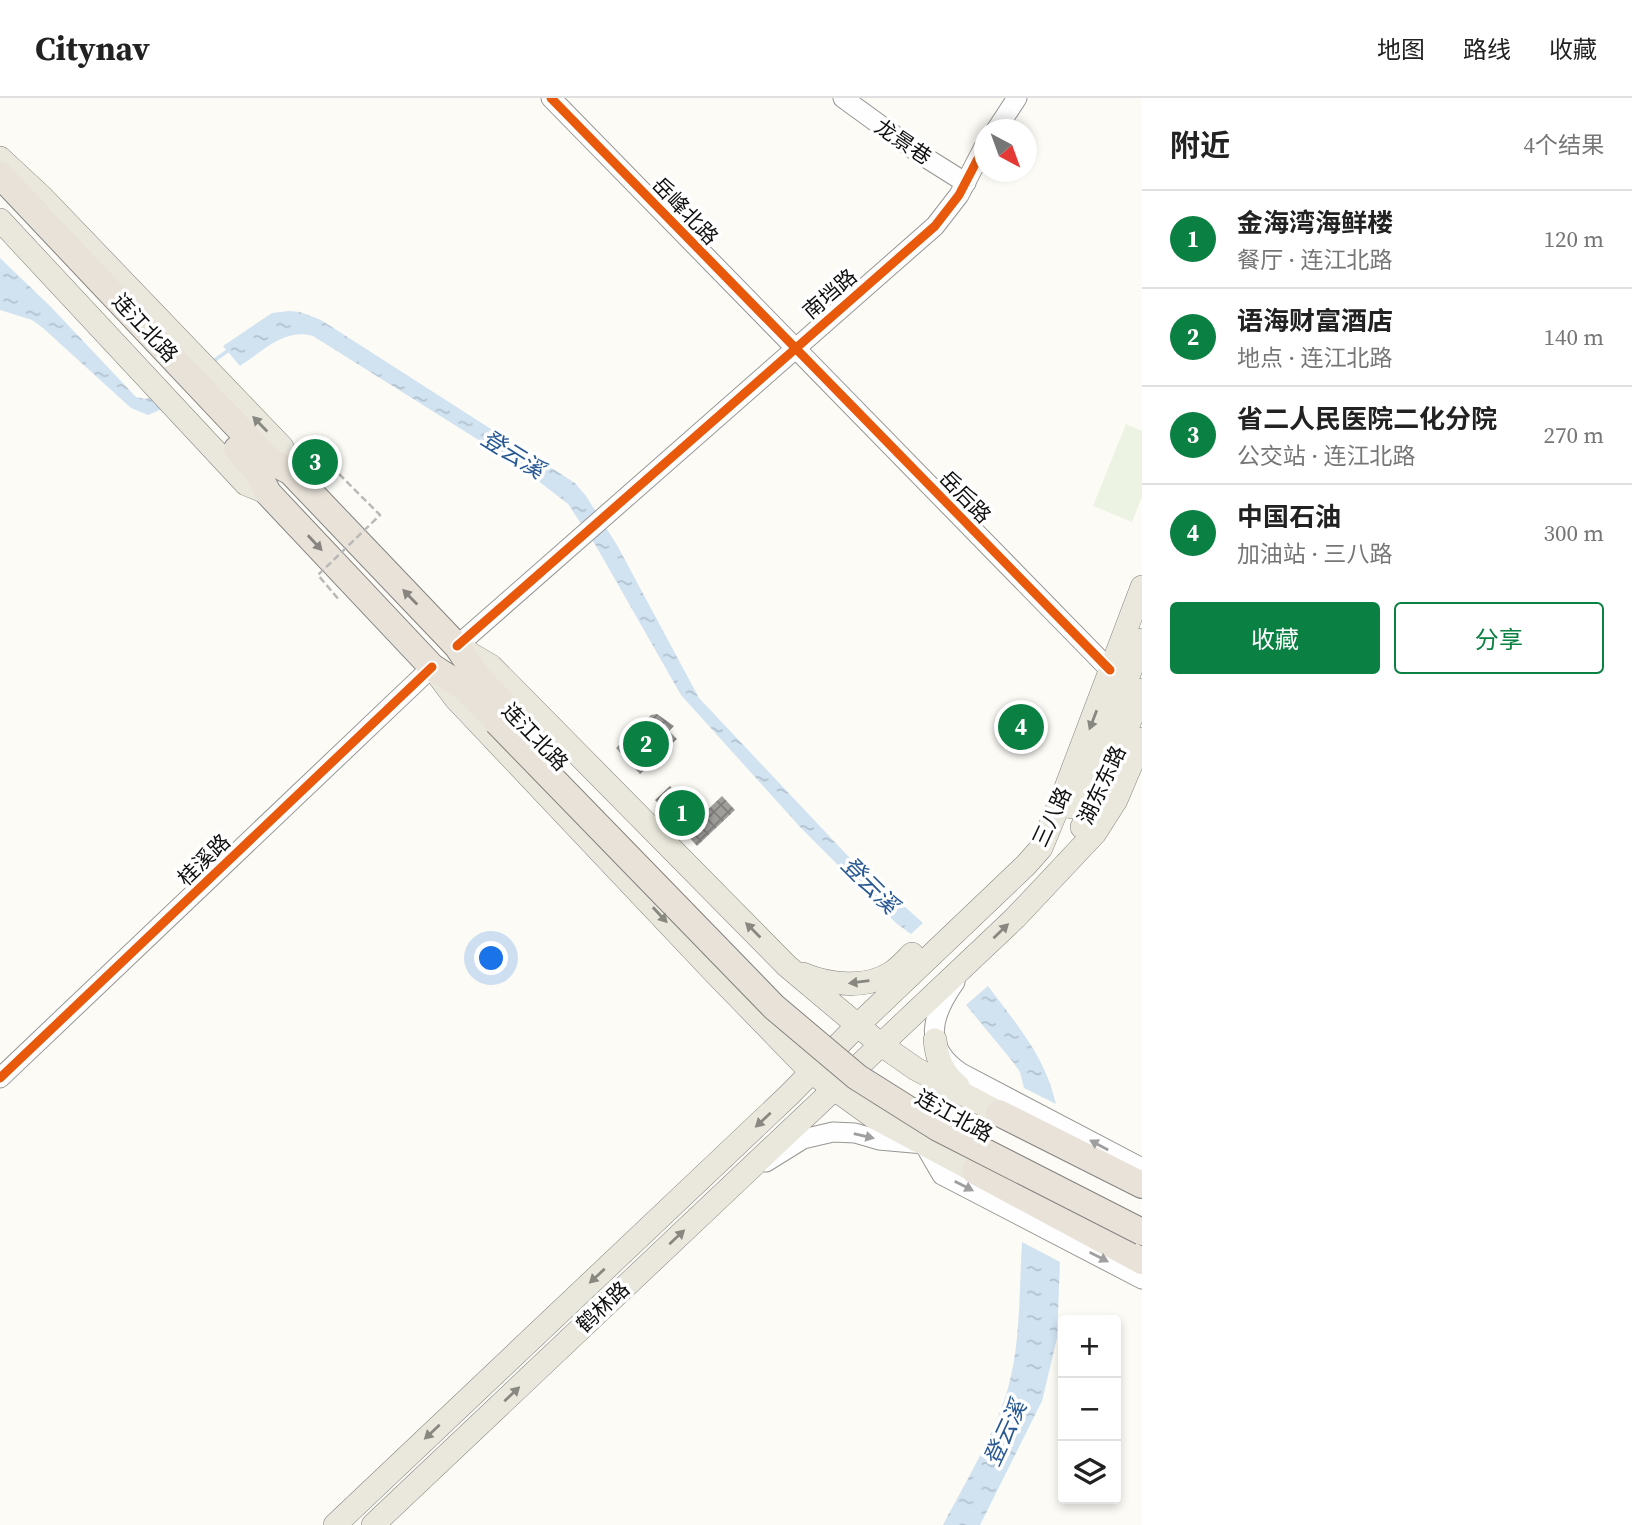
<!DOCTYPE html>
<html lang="zh">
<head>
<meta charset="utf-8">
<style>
	:root { --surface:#fff; --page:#f2f2f2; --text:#222; --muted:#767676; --line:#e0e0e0; --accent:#0b8043 }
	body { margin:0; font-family:"Source Serif 4","Noto Sans SC",serif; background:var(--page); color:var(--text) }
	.controls { position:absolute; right:21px; bottom:21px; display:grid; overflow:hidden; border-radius:7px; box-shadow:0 4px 10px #0003 }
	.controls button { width:63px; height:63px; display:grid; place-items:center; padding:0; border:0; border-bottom:2px solid var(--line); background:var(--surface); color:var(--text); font:35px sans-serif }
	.compass { position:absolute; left:974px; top:21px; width:63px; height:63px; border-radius:50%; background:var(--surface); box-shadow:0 4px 10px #0003; rotate:139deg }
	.you { position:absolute; left:492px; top:861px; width:24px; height:24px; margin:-18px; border:5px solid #fff; border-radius:50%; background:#1a73e8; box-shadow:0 0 0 10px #1a73e833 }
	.badge { display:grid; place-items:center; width:46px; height:46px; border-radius:50%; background:var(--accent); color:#fff; font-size:23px; font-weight:700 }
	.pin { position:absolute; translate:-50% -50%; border:4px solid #fff; box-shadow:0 2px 7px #0006 }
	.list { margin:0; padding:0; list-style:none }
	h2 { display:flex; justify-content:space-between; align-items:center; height:91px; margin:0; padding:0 28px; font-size:30px }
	h2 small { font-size:23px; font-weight:400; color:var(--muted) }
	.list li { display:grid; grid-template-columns:46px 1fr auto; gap:21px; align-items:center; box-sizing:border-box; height:98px; padding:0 28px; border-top:2px solid var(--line) }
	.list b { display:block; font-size:26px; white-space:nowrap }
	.list p { margin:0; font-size:23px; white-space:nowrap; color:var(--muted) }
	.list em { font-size:23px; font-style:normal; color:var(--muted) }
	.actions { display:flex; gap:14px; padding:21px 28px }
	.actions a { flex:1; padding:16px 0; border:2px solid var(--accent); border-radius:7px; text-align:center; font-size:24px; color:var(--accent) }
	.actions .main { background:var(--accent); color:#fff }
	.icon { flex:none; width:38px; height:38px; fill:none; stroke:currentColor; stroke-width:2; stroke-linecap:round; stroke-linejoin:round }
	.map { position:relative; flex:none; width:1142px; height:1427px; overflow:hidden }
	header { display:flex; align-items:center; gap:42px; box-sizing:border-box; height:98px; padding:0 35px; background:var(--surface); border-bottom:2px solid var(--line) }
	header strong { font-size:33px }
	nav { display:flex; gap:38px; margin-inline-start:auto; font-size:24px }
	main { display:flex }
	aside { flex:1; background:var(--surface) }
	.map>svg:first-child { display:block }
	.pitch { fill:#edf3e2 }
	.water { fill:url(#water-ripples) }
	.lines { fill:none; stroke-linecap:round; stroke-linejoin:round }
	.stream { stroke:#d1e2f1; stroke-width:3.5 }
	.building { fill:url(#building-cross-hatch) }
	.minor-casing { stroke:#969694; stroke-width:21 }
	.major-casing { stroke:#848381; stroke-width:24 }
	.highway-casing { stroke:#848381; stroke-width:28 }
	.minor { stroke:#fffefe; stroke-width:19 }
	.major { stroke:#eae8dc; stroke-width:23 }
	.highway { stroke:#e8e2d9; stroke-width:26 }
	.highway-bridge-casing { stroke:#848381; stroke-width:28; stroke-linecap:butt }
	.path-bridge { stroke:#b9b9b8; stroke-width:2.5; stroke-dasharray:7 3.5; stroke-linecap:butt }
	.highway-bridge { stroke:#e8e2d9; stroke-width:26 }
	.cycleway-casing { stroke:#fff; stroke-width:13 }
	.cycleway { stroke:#e8590c; stroke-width:9 }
	.oneway { fill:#888780 }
	.oneway2 { fill:#87847f }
	.oneway3 { fill:#9f9f9f }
	.labels { text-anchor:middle; stroke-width:7; stroke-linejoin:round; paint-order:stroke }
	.street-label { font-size:21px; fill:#101010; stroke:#fff }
	.water-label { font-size:23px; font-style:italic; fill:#285893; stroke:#fff }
</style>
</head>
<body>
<header>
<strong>Citynav</strong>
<nav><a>地图</a><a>路线</a><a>收藏</a></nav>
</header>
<main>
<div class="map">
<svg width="1142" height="1427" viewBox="0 0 1142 1427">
	<defs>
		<pattern id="water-ripples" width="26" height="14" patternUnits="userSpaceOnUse" patternTransform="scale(1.75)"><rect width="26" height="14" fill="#d1e2f1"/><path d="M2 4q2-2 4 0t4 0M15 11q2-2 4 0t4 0" fill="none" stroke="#b2c1ce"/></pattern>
		<pattern id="building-cross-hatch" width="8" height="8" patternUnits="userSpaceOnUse" patternTransform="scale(1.75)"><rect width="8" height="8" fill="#a09e9b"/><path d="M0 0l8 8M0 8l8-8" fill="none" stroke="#817f7d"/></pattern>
	</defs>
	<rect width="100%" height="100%" fill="#fcfbf6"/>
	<polygon class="pitch" points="1126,326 1142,333 1142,399 1132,424 1093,408"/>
	<g class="water">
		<polygon points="0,160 51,209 136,299 146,301 156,296 162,311 148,317 131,310 43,230 32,222 0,212"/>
		<path d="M 289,213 L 300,214 L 321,222 L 575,385 L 586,398 L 617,447 L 699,600 L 848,758 L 923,825 L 911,836 L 896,825 L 801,730 L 681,597 L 596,448 L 568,406 L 515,365 L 313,238 C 285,230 263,253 240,268 L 223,248 L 272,215 Z"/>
		<path d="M 988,888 C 1017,927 1045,958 1056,1006 L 1024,990 L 1020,974 L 1013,964 L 966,907 Z"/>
		<path d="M 1022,1144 L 1060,1164 L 1057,1240 L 1042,1303 L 980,1427 L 943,1427 C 966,1383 994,1338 1008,1290 C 1021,1243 1019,1192 1022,1144 Z"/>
	</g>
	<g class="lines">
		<polyline class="stream" points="212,264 229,252"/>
	</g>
	<g class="building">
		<polygon points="657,616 674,628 669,633 677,641 640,676 616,650 651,617"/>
		<polygon points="670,688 700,719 722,698 735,712 697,748 655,702"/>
	</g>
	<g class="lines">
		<g class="minor-casing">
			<g id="minor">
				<polyline points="551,0 1110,572"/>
				<polyline points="843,0 920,56 966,85"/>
				<polyline points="996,32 1017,0"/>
				<polyline points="457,548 935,128 959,97 984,49"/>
				<path d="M 955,884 C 931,918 922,949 961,975 L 1142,1070"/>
				<polyline points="0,980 432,569"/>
				<polyline points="766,1064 803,1041 833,1034 855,1035 879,1042 924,1046 942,1077 1142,1181"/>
			</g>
		</g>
		<g class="major-casing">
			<g id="major">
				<polyline points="0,60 42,99 282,349 291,374"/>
				<polyline points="0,122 246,386 268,395"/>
				<polyline points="457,548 491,568 787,868 880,946 916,971 999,1015"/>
				<polyline points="438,577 456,601 714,874 811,974 872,1018 975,1073"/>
				<polyline points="1071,709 1095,664 1142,542"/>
				<polyline points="1082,729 1102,694 1142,592"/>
				<path d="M 803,876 C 829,887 866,891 891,875 C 899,870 906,862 912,856"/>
				<path d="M 935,942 C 937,962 943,976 958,988"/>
				<polyline points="335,1427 789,997 857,928 1026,767 1041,750 1065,692 1142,489"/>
				<polyline points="373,1427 1015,820 1095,735 1116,702 1142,641"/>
			</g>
		</g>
		<g class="highway-casing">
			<g id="highway">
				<polyline points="0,77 269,362 291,374 457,548 478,579 509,612"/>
				<polyline points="237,351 257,373 268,395 432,569 466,591 487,613"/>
				<polyline points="999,1015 1142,1087"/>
				<polyline points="975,1073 1142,1163"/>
			</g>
		</g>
		<use href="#minor" class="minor"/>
		<use href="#major" class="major"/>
		<use href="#highway" class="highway"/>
		<g class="highway-bridge-casing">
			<polyline id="highway-bridge" points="497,624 774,909 857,979 938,1030 1142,1134"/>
		</g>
		<polyline class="path-bridge" points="339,376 380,417 318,477 340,503"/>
		<use href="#highway-bridge" class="highway-bridge"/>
		<g class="cycleway-casing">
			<g id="cycleway">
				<polyline points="551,0 1110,572"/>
				<polyline points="457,548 935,128 959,97 984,49"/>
				<polyline points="0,980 432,569"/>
			</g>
		</g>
		<use href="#cycleway" class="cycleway"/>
	</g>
	<defs><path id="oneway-solid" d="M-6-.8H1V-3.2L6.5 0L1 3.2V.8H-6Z" transform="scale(1.75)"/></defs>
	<g class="oneway">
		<use href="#oneway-solid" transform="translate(260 326) rotate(-134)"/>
		<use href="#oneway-solid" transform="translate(1093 622) rotate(111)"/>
		<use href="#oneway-solid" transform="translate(660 817) rotate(47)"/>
		<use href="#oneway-solid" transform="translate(753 832) rotate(-135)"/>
		<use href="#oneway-solid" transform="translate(1001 833) rotate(-44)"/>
		<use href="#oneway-solid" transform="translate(859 884) rotate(173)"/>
		<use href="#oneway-solid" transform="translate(763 1022) rotate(137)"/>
		<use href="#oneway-solid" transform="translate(677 1139) rotate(-43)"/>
		<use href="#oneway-solid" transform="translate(597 1178) rotate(137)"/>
		<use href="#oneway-solid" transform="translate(512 1296) rotate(-43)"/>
		<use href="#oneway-solid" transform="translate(432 1334) rotate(137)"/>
	</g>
	<g class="oneway2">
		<use href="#oneway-solid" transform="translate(315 445) rotate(47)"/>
		<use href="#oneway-solid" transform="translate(410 499) rotate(-134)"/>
	</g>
	<g class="oneway3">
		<use href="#oneway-solid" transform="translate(864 1038) rotate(13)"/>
		<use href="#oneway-solid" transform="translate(1099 1047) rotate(-152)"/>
		<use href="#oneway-solid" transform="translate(964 1088) rotate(27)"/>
		<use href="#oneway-solid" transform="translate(1099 1159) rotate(27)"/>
	</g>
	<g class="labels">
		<g class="street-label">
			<text transform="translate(903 44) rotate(34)" y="7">龙景巷</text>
			<text transform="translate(685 113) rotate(46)" y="7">岳峰北路</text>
			<text transform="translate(830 196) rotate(-41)" y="7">南垱路</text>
			<text transform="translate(145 230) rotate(47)" y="7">连江北路</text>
			<text transform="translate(965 399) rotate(46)" y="7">岳后路</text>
			<text transform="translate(535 639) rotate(46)" y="7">连江北路</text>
			<text transform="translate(1102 687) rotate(-65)" y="7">湖东东路</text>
			<text transform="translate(1052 719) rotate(-65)" y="7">三八路</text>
			<text transform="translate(204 762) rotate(-44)" y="7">桂溪路</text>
			<text transform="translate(954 1018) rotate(29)" y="7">连江北路</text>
			<text transform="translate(603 1209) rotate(-43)" y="7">鹤林路</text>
		</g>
		<g class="water-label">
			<text transform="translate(513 356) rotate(32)" y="8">登云溪</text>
			<text transform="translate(870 787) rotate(45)" y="8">登云溪</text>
			<text transform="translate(1005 1335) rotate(-65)" y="8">登云溪</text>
		</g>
	</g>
</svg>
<div class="controls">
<button>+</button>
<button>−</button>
<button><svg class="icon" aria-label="layers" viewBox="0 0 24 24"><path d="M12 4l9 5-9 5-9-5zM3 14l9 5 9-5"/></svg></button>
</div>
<svg class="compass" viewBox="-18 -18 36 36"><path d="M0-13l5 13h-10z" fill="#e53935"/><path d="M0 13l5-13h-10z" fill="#767676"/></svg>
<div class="you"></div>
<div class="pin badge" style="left:682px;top:715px">1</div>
<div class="pin badge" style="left:646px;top:646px">2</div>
<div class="pin badge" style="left:315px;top:364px">3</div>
<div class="pin badge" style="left:1021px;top:629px">4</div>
</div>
<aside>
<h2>附近<small>4个结果</small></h2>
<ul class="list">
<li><span class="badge">1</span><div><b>金海湾海鲜楼</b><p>餐厅 · 连江北路</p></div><em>120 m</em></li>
<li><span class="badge">2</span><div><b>语海财富酒店</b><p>地点 · 连江北路</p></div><em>140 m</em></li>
<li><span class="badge">3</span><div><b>省二人民医院二化分院</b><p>公交站 · 连江北路</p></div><em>270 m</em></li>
<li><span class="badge">4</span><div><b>中国石油</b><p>加油站 · 三八路</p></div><em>300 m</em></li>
</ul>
<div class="actions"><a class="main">收藏</a><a>分享</a></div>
</aside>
</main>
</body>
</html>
